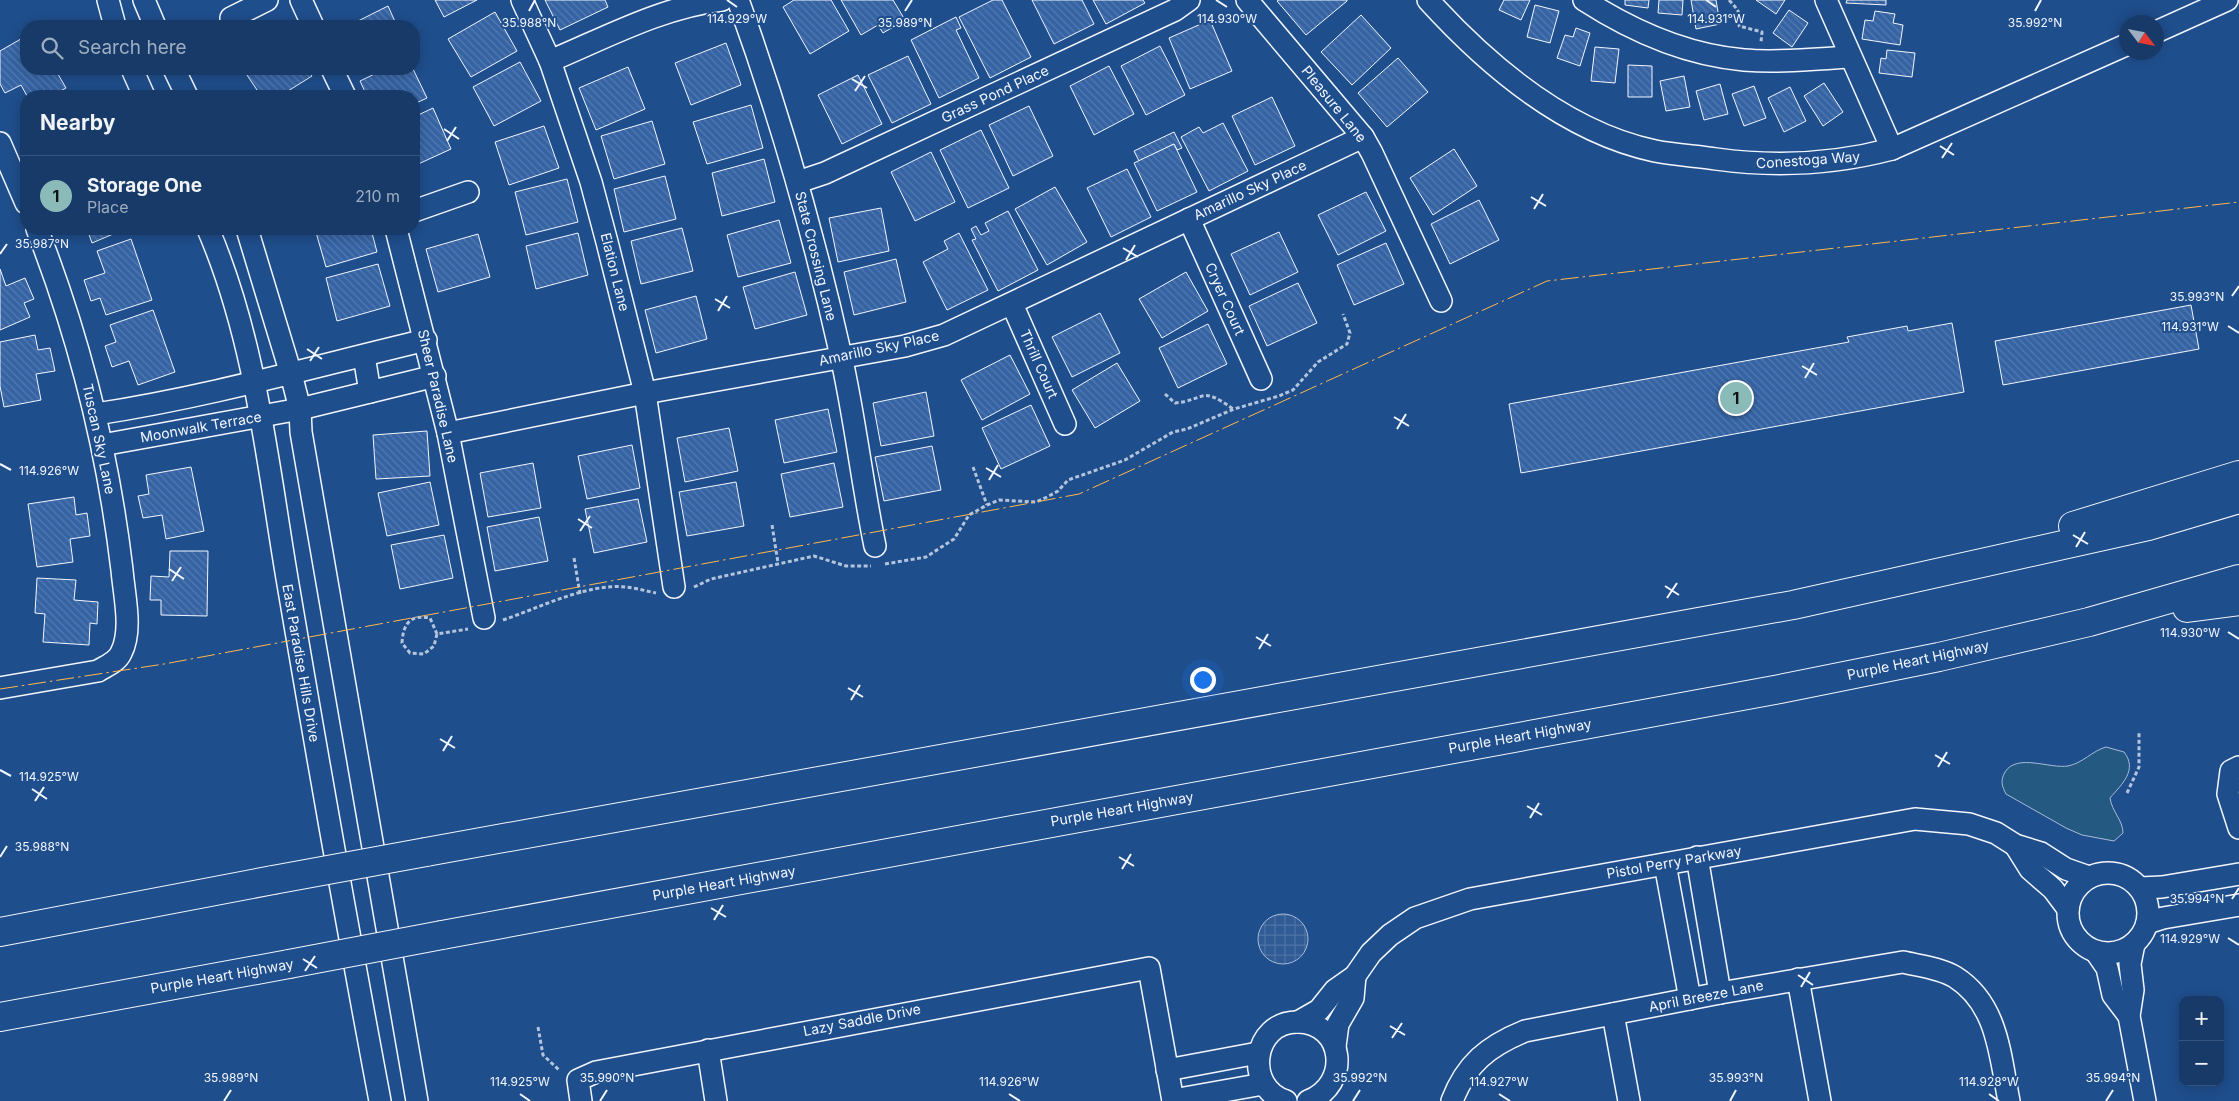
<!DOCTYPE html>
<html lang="en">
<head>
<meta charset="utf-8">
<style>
	:root { --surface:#173a69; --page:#20416f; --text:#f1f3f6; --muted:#9eadc0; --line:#36547d; --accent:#8bbbb9 }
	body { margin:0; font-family:Inter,sans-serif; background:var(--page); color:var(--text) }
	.controls { position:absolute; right:15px; bottom:15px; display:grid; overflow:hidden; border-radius:10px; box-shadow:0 2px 12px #0003 }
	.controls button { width:45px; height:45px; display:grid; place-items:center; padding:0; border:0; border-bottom:1px solid var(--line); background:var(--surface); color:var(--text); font:25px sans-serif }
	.compass { position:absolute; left:2119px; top:15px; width:45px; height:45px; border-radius:50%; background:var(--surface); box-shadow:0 2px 12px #0003; rotate:122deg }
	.you { position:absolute; left:1202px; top:679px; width:18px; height:18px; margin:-12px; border:4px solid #fff; border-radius:50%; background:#1a73e8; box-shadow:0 0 0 8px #1a73e833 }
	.badge { display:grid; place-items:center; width:32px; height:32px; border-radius:50%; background:var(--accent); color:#111; font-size:16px; font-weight:700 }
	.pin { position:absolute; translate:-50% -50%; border:2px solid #fff; box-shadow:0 1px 5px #0006 }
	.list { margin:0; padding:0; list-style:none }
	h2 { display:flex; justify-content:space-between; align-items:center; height:65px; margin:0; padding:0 20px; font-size:21px }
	h2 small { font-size:16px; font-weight:400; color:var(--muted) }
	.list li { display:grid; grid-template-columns:32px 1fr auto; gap:15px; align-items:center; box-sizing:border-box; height:80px; padding:0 20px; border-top:1px solid var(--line) }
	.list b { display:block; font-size:19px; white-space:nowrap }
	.list p { margin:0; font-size:16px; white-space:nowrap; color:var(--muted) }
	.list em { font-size:16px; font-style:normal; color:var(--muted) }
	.icon { flex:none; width:28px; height:28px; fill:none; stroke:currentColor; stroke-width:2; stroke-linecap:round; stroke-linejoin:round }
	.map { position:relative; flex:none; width:2239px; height:1101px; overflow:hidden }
	.search { position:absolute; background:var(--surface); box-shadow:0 2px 12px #0003; left:20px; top:20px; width:400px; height:55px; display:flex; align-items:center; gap:12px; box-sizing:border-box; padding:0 18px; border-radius:20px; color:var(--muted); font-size:19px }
	.panel { position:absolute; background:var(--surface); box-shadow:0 2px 12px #0003; left:20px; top:90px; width:400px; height:145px; border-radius:20px }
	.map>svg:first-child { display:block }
	.pitch { fill:#245a82; stroke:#a8bbd7 }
	.plaza { fill:url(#plaza-grid); stroke:#a8bbd7 }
	.building { fill:url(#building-back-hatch); stroke:#f2f6ff }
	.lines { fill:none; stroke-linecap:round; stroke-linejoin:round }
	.minor-casing { stroke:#f2f6ff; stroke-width:24 }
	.highway-casing { stroke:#f2f6ff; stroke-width:30 }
	.path { stroke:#b3c4dc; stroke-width:3; stroke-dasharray:4 2.5; stroke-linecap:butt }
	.minor { stroke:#1f4e8c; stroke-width:21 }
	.highway { stroke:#1f4e8c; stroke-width:28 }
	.highway-bridge-casing { stroke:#f2f6ff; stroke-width:30; stroke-linecap:butt }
	.highway-bridge { stroke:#1f4e8c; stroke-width:28 }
	.power { stroke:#ffb74d; stroke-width:1; stroke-dasharray:18 4 2.5 4; stroke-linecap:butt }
	.ticks { fill:none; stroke:#f2f6ff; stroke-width:2 }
	.labels { text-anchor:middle; stroke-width:4; stroke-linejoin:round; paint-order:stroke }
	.street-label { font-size:14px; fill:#f2f6ff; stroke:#1f4e8c }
	.ticks-label { font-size:12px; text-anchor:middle; fill:#f2f6ff; stroke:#1f4e8c; stroke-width:4; stroke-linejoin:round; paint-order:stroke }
</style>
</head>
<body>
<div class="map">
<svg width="2239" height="1101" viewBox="0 0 2239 1101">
	<defs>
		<pattern id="plaza-grid" width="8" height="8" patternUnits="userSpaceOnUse" patternTransform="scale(1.25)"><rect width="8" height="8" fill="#305b95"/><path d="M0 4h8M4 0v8" fill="none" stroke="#4e73a5"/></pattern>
		<pattern id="building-back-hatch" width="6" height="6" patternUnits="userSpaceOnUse" patternTransform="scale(1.25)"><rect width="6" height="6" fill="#3563a3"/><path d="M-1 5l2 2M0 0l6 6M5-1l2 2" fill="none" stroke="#537ab1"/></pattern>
	</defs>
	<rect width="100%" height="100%" fill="#1f4e8c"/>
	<path class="pitch" d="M 2106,747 L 2124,752 C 2138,770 2122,784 2110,798 C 2112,812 2123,820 2123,833 L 2114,841 L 2082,835 L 2066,828 L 2006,794 C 2002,786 2000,781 2005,772 C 2017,753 2050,769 2068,766 C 2083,763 2092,751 2106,747 Z"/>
	<circle class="plaza" cx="1283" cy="939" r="25"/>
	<g class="building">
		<polygon points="435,0 477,0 444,17"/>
		<polygon points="545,0 605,0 608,7 560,30"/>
		<polygon points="794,0 831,0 849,31 810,54 783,7"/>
		<polygon points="841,0 893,0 905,20 883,33 878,25 861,35"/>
		<polygon points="993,0 1002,0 1031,57 990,78 959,17"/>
		<polygon points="1032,0 1082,0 1094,24 1054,44"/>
		<polygon points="1093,0 1143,0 1145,3 1106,24"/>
		<polygon points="1279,0 1347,0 1347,1 1306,35 1277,1"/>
		<polygon points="1504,0 1530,0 1521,20 1499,10"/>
		<polygon points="1625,0 1649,0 1648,8 1625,5"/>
		<polygon points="1659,0 1683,0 1682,15 1658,13"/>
		<polygon points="1691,0 1716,0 1720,24 1696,29"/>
		<polygon points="1756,0 1785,0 1776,14"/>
		<polygon points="1847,0 1886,0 1886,5 1846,3"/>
		<polygon points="1535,5 1559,11 1550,43 1527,37"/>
		<polygon points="388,6 397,26 348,26"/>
		<polygon points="1789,10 1808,23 1792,47 1773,33"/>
		<polygon points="1875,11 1895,14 1893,23 1903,25 1900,45 1862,39 1865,20 1873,21"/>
		<polygon points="495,12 517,51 471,77 448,39"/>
		<polygon points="1361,15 1391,48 1352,85 1321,52"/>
		<polygon points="956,17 961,28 956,30 979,78 939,98 911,40"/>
		<polygon points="1210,20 1232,71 1190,89 1169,38"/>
		<polygon points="1576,28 1590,33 1580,66 1557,58 1565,35 1573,37"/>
		<polygon points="26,36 26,69 55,69 66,88 51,96 27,96 21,85 5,93 0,84 0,51"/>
		<polygon points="726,43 741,85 691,105 675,63"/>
		<polygon points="1160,46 1185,95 1146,115 1121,66"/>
		<polygon points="1595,47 1619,49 1615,83 1591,81"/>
		<polygon points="1887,50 1915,53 1912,77 1879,73 1881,58 1886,59"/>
		<polygon points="908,56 931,104 892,123 868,75"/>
		<polygon points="1398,58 1428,92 1387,127 1358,93"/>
		<polygon points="520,62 541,101 494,126 473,87"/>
		<polygon points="1628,65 1652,66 1652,97 1628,97"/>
		<polygon points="1109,66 1134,114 1094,135 1070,86"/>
		<polygon points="628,67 645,109 596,130 579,88"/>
		<polygon points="243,69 307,69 312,76 280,96 261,96"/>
		<polygon points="385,69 413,69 427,98 414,104 414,96 367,96 360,81"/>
		<polygon points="858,75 882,124 842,144 818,95"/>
		<polygon points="1684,76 1690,107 1666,111 1660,81"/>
		<polygon points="1824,83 1843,112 1823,126 1804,96"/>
		<polygon points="1720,84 1728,114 1704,120 1696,91"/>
		<polygon points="1754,86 1766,118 1744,126 1732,94"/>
		<polygon points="1790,87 1806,121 1784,132 1768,98"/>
		<polygon points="1272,97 1295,146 1255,165 1232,116"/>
		<polygon points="751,105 763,148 707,164 693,122"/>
		<polygon points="1029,106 1053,156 1013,176 989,125"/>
		<polygon points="433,108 451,149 414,166 414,117"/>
		<polygon points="652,121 665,164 614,179 601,136"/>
		<polygon points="1223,123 1248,171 1209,191 1181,137 1199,127 1203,133"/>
		<polygon points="544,126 559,168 509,185 495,142"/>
		<polygon points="981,130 1009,188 968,208 940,150"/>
		<polygon points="1174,132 1182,148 1177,150 1174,144 1139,161 1134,151"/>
		<polygon points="1174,144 1197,192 1157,211 1134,163"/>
		<polygon points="1454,149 1477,186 1433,215 1410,178"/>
		<polygon points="931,152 955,202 915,221 891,172"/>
		<polygon points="764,159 775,202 722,216 712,173"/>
		<polygon points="1127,169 1151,217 1111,237 1087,188"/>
		<polygon points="665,176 676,219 624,232 614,189"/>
		<polygon points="567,179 578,222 526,235 515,192"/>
		<polygon points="1055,187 1087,242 1047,265 1015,209"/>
		<polygon points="1366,192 1386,231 1338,255 1318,215"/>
		<polygon points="1479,200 1499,240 1450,264 1431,224"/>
		<polygon points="881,208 889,251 838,262 829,218"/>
		<polygon points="1008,211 1038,270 998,291 972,240 976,239 971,229 976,226 981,235 989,231 985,223"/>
		<polygon points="779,220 791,263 738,277 727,235"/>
		<polygon points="682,228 693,271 641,284 631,241"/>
		<polygon points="87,229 125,229 92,243"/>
		<polygon points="315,229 371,229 377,252 326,267"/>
		<polygon points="1279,232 1298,272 1250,295 1231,254"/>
		<polygon points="578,233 588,275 536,289 526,246"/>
		<polygon points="959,233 988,290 947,310 923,262 948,249 944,241"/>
		<polygon points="478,234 490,277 438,292 426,249"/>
		<polygon points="131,239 152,300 106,315 100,298 91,301 84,280 105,273 97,251"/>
		<polygon points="1386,243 1404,284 1354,305 1337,265"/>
		<polygon points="896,259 906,302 854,315 844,272"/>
		<polygon points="378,264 390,306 337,321 326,278"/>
		<polygon points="0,269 6,286 25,278 34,299 24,303 30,317 0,330"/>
		<polygon points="795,272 807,315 755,329 743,287"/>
		<polygon points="1186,272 1208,311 1162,338 1139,299"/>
		<polygon points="1298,283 1317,323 1267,346 1249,306"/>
		<polygon points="696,296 707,339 656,353 645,310"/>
		<polygon points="2191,305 2199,349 2003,385 1995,341"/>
		<polygon points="153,310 175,372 138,385 129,361 112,367 105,346 116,342 110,325"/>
		<polygon points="1100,313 1120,353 1072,377 1052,337"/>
		<polygon points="1952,323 1964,392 1521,473 1509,404 1849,342 1847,337 1907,326 1908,331"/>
		<polygon points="1208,324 1227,364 1178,388 1159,348"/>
		<polygon points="35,335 38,350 50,348 55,371 36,374 41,400 4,407 0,386 0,342"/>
		<polygon points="1010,355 1030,394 982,420 961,380"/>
		<polygon points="1117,363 1140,401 1095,428 1072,390"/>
		<polygon points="926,392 934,436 881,446 873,403"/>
		<polygon points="1031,405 1050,446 1001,469 982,428"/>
		<polygon points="828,409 837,452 784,463 775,420"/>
		<polygon points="729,428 738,471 685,482 677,438"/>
		<polygon points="427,431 430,476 376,479 373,435"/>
		<polygon points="632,445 640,488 587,499 578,456"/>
		<polygon points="932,446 941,490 884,501 875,457"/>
		<polygon points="533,463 541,508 488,517 480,473"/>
		<polygon points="834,463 843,507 790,517 781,474"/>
		<polygon points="191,467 204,531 166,539 162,515 143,518 138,496 149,494 146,475"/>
		<polygon points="430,482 439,525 387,536 378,493"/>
		<polygon points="736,482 744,526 687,536 679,492"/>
		<polygon points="74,497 76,515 87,513 90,536 70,539 73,562 37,567 28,504"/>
		<polygon points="638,499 647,542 594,553 585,509"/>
		<polygon points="539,517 548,561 495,571 487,527"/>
		<polygon points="444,535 453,578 400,589 391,545"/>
		<polygon points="170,551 208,551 207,616 161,615 161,600 150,600 151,576 169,577"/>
		<polygon points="37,578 76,580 74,600 98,602 97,624 90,623 89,645 43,642 45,614 35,613"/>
	</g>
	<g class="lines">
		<g class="minor-casing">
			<g id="minor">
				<polyline points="108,0 115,26"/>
				<polyline points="144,0 155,26"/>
				<polyline points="301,0 313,26"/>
				<polyline points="522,0 550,61 591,182 607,242 645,393 674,587"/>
				<path d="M 738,0 C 780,116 814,235 841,356 C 855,418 862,483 875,546"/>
				<polyline points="1247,0 1363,137 1372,153 1441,301"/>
				<path d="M 1428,0 C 1488,66 1565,132 1655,151 C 1675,155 1696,156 1716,159 C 1774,167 1835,164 1892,149 L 2126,45"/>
				<path d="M 1584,0 C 1632,31 1686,55 1744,60 C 1779,63 1815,59 1850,57"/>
				<polyline points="1826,0 1892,149"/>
				<polyline points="231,18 267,0"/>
				<polyline points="2156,32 2227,0"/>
				<path d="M 550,61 C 605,38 662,7 722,0"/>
				<polyline points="132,69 144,96"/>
				<polyline points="174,69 187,96"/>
				<polyline points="332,69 345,96"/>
				<polyline points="0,143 26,203"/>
				<polyline points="798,182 825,173 1175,10 1189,0"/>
				<polyline points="414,211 468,192"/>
				<polyline points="1189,219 1261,379"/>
				<path d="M 208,229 C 257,343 268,469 289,590 C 318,761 348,931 380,1101"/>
				<polyline points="247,229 291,374 300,409 301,432 417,1101"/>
				<polyline points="396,229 448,433 484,618"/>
				<polyline points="1012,304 1065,424"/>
				<polyline points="364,356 370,392"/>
				<path d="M 96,414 C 208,397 316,366 426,340"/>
				<polyline points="448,433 645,393 905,346 944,335 1363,137"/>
				<polyline points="102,445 300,409 435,376"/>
				<path d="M 0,688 L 98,671 C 106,666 117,662 121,653 C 133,630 124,595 122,570 C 108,452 80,339 37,229"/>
				<polyline points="2239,767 2231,771 2228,794 2239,828"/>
				<polyline points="2015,845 2030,869 2053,889 2068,909"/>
				<polyline points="1697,857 1720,993"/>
				<polyline points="1665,864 1690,999"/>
				<circle cx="2108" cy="913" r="40"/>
				<polyline points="2140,888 2162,887 2239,874"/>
				<polyline points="2147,923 2163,918 2239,905"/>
				<polyline points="2134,944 2130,964 2133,990 2129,1016 2145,1101"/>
				<polyline points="2096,952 2107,968 2113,995 2129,1016"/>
				<polyline points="1798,979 1820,1101"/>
				<polyline points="1613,1014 1629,1101"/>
				<polyline points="1298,1022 1319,1010 1335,990 1355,976 1371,953 1390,935 1415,918 1470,899 1915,819 1969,824 1996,833 2015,845 2041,853 2066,869 2089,877"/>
				<polyline points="1335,1046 1338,1024 1353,998 1355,976"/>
				<polyline points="708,1050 716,1101"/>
				<polyline points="1167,1070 1258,1053"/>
				<polyline points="1173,1100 1263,1084"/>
				<polyline points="581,1101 578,1080 596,1072 1149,968 1173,1101"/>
				<path d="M 1286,1101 C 1244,1088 1252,1021 1298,1022 C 1345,1023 1351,1085 1308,1101"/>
				<path d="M 1452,1101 C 1466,1064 1488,1046 1525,1031 L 1720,993 L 1903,962 C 1920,966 1940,968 1955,977 C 1998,1004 2000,1056 2009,1101"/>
			</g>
		</g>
		<g class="highway-casing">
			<g id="highway">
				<polyline points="2073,526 2239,475"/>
				<polyline points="2187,608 2239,601"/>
				<polyline points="426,852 1793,605 2148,526 2239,499"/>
				<polyline points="0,932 273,880"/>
				<polyline points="442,935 1780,689 1939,657 2089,622 2239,579"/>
				<polyline points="0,1017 289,964"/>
			</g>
		</g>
		<g class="path">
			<path d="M 1729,0 C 1738,10 1741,12 1739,26 L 1762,32 L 1761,42"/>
			<path d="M 1165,394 L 1175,403 C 1206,400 1200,385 1233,409"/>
			<polyline points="973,467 987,505"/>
			<polyline points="772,525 778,563"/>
			<polyline points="574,558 580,594"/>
			<polyline points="885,564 926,557 954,539 969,515 987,505 999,500 1036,502 1047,497 1058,491 1068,480 1125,460 1173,432 1187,429 1234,409 1279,396 1293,390 1318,362 1347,344 1350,333 1343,314"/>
			<polyline points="694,587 711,579 814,556 846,566 871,566"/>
			<path d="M 503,620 C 539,608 587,583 626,587 C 636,588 646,591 656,593"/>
			<path d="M 437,634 L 434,646 L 424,654 L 410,653 L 402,643 C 403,624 410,614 430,618 L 437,634 L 468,629"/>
			<polyline points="2127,793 2139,767 2139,732"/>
			<polyline points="538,1027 543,1055 559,1070"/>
		</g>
		<use href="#minor" class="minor"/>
		<use href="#highway" class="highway"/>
		<g class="highway-bridge-casing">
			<g id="highway-bridge">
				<polyline points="273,880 426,852"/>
				<polyline points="289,964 442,935"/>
			</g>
		</g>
		<use href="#highway-bridge" class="highway-bridge"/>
		<polyline class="power" points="0,689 164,664 1079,494 1547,281 2239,202"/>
	</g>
	<path class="ticks" d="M 727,0 L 737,7M 1216,0 L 1227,7M 1706,0 L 1716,7M 529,11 L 535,0M 905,11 L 912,0M 2035,11 L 2041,0M 852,79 L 867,88M 855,91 L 865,76M 444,129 L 459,139M 447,141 L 456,127M 1940,146 L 1954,155M 1942,158 L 1952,143M 1531,197 L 1546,206M 1534,209 L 1543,194M 1123,248 L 1138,257M 0,254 L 7,244M 1126,260 L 1135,245M 2232,296 L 2239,286M 715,299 L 730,308M 718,311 L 727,296M 2228,326 L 2239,333M 307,349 L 322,359M 310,361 L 319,347M 1802,366 L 1817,375M 1805,378 L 1814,363M 1394,417 L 1409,426M 1397,429 L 1406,414M 0,464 L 11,470M 986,468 L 1001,477M 989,480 L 998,465M 578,519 L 592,528M 580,531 L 590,516M 2073,535 L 2088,544M 2076,547 L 2085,532M 169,569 L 184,579M 172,581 L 181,567M 1665,586 L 1679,595M 1667,598 L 1677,583M 2228,632 L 2239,639M 1256,637 L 1271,646M 1259,649 L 1268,634M 848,688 L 863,697M 851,700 L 860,685M 440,739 L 455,748M 443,751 L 452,736M 1935,755 L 1950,764M 1938,767 L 1947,752M 0,770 L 11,776M 32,789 L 47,799M 35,801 L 44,787M 1527,806 L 1542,815M 1530,818 L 1539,803M 0,857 L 7,846M 1119,857 L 1134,866M 1122,869 L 1131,854M 2232,899 L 2239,888M 711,908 L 726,917M 714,920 L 723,905M 2228,938 L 2239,945M 303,959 L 317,968M 305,971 L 315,956M 1798,975 L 1813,985M 1801,987 L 1810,972M 1390,1026 L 1405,1035M 1392,1038 L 1402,1023M 520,1094 L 530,1101M 1009,1094 L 1020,1101M 1499,1094 L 1510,1101M 1989,1094 L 1999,1101M 224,1101 L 231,1090M 600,1101 L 607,1090M 1353,1101 L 1360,1090M 1730,1101 L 1736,1090M 2106,1101 L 2113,1090"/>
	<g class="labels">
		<g class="street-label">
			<text transform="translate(995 94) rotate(-25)" y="5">Grass Pond Place</text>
			<text transform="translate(1334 104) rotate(51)" y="5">Pleasure Lane</text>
			<text transform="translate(1808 160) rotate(-4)" y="5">Conestoga Way</text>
			<text transform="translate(1250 190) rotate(-25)" y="5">Amarillo Sky Place</text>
			<text transform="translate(816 256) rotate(76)" y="5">State Crossing Lane</text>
			<text transform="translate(615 272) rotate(76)" y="5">Elation Lane</text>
			<text transform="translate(1225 299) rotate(66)" y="5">Cryer Court</text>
			<text transform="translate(879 348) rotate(-12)" y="5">Amarillo Sky Place</text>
			<text transform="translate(1039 364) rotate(66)" y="5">Thrill Court</text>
			<text transform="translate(438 396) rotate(77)" y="5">Sheer Paradise Lane</text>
			<text transform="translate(201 427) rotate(-10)" y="5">Moonwalk Terrace</text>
			<text transform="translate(99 439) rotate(78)" y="5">Tuscan Sky Lane</text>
			<text transform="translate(1918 660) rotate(-12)" y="5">Purple Heart Highway</text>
			<text transform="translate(301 663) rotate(80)" y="5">East Paradise Hills Drive</text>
			<text transform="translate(1520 736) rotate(-10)" y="5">Purple Heart Highway</text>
			<text transform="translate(1122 809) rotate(-10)" y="5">Purple Heart Highway</text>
			<text transform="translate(1674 862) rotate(-10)" y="5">Pistol Perry Parkway</text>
			<text transform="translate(724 883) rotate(-10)" y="5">Purple Heart Highway</text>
			<text transform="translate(222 976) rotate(-10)" y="5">Purple Heart Highway</text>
			<text transform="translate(1706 996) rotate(-11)" y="5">April Breeze Lane</text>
			<text transform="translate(862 1020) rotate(-11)" y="5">Lazy Saddle Drive</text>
		</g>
	</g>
	<g class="ticks-label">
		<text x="1227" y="23">114.930°W</text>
		<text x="737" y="23">114.929°W</text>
		<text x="1716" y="23">114.931°W</text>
		<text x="529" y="27">35.988°N</text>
		<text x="905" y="27">35.989°N</text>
		<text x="2035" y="27">35.992°N</text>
		<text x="42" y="248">35.987°N</text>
		<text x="2197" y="301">35.993°N</text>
		<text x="2190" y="331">114.931°W</text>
		<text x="49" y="475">114.926°W</text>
		<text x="2190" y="637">114.930°W</text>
		<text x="49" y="781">114.925°W</text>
		<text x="42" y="851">35.988°N</text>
		<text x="2197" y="903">35.994°N</text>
		<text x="2190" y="943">114.929°W</text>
		<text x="231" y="1082">35.989°N</text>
		<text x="607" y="1082">35.990°N</text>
		<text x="1360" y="1082">35.992°N</text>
		<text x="1736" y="1082">35.993°N</text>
		<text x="2113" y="1082">35.994°N</text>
		<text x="520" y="1086">114.925°W</text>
		<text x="1009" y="1086">114.926°W</text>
		<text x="1499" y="1086">114.927°W</text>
		<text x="1989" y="1086">114.928°W</text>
	</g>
</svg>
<div class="controls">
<button>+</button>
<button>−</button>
</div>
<svg class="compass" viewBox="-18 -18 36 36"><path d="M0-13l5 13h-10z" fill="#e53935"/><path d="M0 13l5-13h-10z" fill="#9eadc0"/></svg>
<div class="you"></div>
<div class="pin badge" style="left:1736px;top:398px">1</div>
<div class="search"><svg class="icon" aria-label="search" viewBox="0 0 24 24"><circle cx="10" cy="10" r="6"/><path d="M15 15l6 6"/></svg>Search here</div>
<section class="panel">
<h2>Nearby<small></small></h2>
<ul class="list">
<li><span class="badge">1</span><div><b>Storage One</b><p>Place</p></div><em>210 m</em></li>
</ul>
</section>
</div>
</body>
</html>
